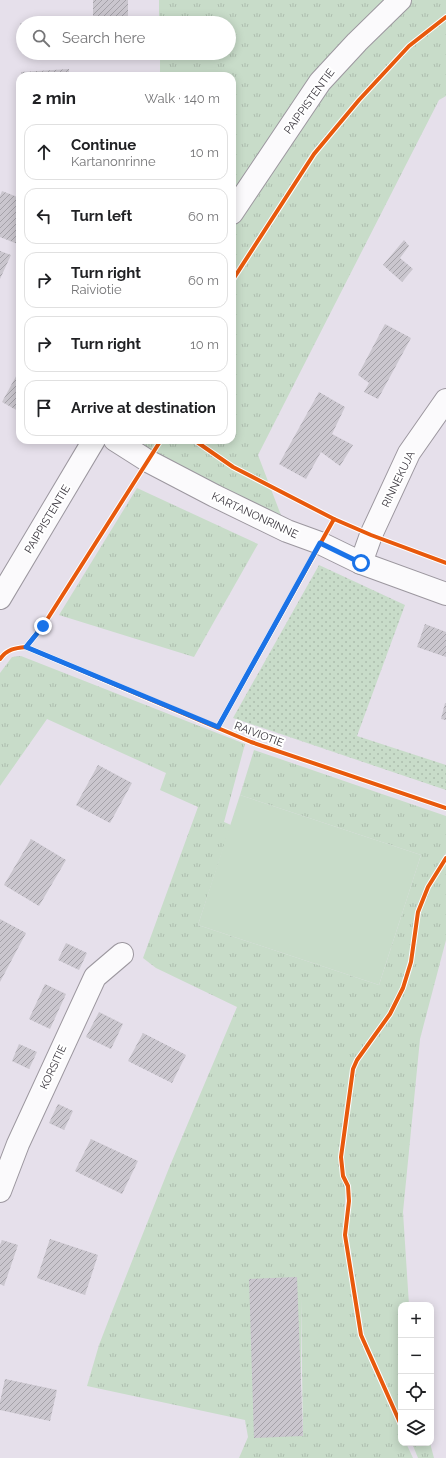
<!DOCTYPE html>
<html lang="en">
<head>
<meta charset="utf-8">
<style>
	:root { --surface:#fff; --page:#f2f2f2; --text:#202124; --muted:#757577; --line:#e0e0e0 }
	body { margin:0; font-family:Raleway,sans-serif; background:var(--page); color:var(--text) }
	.controls { position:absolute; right:12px; bottom:12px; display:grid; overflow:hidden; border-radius:8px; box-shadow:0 2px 10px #0003 }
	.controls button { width:36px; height:36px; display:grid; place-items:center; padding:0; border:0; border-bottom:1px solid var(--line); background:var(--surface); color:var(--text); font:20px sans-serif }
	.stop { position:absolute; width:12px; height:12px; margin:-9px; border:3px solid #1a73e8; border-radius:50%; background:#fff }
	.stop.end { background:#1a73e8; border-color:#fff; box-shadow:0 1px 4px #0008 }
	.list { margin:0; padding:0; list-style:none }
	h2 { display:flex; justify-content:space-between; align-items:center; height:52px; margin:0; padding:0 16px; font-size:17px }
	h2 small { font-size:13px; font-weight:400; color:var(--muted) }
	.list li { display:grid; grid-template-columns:26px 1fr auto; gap:12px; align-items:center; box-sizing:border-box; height:56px; margin:0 8px 8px; padding:0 8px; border:1px solid var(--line); border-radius:12px }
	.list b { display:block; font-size:15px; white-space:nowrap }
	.list p { margin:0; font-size:13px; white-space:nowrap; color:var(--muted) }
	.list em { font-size:13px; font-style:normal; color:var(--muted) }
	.icon { flex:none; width:22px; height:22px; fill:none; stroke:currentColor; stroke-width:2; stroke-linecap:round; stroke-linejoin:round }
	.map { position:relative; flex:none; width:446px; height:1458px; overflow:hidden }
	.search { position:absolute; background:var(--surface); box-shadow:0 2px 10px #0003; left:16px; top:16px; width:220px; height:44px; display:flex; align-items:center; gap:10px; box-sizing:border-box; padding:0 14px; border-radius:22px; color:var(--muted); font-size:15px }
	.panel { position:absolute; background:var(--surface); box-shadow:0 2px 10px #0003; left:16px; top:72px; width:220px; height:372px; border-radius:12px }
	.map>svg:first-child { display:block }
	.grass { fill:url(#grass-dots) }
	.park { fill:url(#park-tufts); fill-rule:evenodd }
	.pitch { fill:#c8dcc9 }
	.building { fill:url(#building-hatch) }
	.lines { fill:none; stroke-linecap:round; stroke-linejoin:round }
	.minor-casing { stroke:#9c979f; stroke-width:24 }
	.tertiary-casing { stroke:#9c979f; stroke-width:24 }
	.minor { stroke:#fbfafc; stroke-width:22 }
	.tertiary { stroke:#fbfafc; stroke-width:22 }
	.cycleway-casing { stroke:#fff; stroke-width:6 }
	.cycleway { stroke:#e8590c; stroke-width:4 }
	.route { stroke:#1a73e8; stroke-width:5 }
	.labels { text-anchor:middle; stroke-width:4; stroke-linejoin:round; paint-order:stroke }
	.street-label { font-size:11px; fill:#3a363e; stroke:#fff }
</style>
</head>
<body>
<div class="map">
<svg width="446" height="1458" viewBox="0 0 446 1458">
	<defs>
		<pattern id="grass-dots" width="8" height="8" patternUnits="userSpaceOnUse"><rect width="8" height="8" fill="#c8dcc9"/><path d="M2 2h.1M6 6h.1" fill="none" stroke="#adbdae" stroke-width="1.8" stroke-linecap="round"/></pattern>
		<pattern id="park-tufts" width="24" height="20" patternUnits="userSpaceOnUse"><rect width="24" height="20" fill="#c8dcc9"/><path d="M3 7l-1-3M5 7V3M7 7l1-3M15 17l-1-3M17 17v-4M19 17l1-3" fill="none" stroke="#adbdae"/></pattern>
		<pattern id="building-hatch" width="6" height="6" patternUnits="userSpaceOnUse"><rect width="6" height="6" fill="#cac6ce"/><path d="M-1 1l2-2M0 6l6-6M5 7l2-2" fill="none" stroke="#a5a2a9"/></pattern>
	</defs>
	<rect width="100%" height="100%" fill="#e6e0eb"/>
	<polygon class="grass" points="319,565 405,605 357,736 446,765 446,790 233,718"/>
	<g class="park">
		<polygon points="159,0 446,0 446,96 439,100 258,455 287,531 116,440 232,440 232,76 160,76 160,53 229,53 229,23 159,23"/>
		<polygon points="137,488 258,544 194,657 59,615"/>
		<path d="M 21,656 L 245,744 L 224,822 L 231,825 L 198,925 L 379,985 L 421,855 L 240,795 L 254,750 L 446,816 L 446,853 L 427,885 L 415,912 L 409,961 L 401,988 L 388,1014 L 355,1058 L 359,1062 C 375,1039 394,1016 404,990 C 414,966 414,940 419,915 C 423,896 436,877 446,861 L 446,940 L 420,1039 L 403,1212 L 409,1305 L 401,1305 L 401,1419 L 364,1335 L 348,1234 L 351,1201 L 350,1186 L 345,1175 L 342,1178 L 346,1187 L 343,1236 L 358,1335 L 401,1432 L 401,1443 L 406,1443 L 413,1458 L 239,1458 L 248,1437 L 245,1420 L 87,1386 L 99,1345 L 111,1314 L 169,1168 L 237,1007 L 156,968 L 143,958 L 198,807 L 160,790 L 166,773 L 47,719 L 0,786 L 0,673 L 12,657 ZM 301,1299 L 303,1436 L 301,1435 Z"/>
		<polygon points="412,1443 430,1443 434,1458 418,1458"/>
	</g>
	<polygon class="pitch" points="240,795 421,855 379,985 198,925"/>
	<g class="building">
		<rect x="93" y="0" width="35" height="23"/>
		<polygon points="56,20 56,23 32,23 32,22"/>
		<polygon points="20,23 23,23 23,44 22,44"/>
		<polygon points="69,69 69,76 21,76 21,72"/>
		<polygon points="2,191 20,198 20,245 0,237 0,196"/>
		<polygon points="404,240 409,246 400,258 413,269 402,282 383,265"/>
		<polygon points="0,251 11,255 0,279"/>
		<polygon points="385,324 411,338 378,399 364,392 369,383 358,375"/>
		<polygon points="20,369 20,412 2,402"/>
		<polygon points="319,392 345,407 332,434 353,445 340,466 321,452 306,479 279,464"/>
		<polygon points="425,624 446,632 446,657 417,647"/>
		<polygon points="445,703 446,703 446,720 441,719"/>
		<polygon points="98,765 132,783 110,823 76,805"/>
		<polygon points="31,839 66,860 39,906 4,885"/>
		<polygon points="0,919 26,933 0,982"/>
		<polygon points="66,943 87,953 79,970 58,960"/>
		<polygon points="45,984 66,994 50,1029 29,1019"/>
		<polygon points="99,1012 123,1024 111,1049 86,1037"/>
		<polygon points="143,1033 186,1055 172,1083 128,1061"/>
		<polygon points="19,1044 37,1052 29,1069 12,1061"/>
		<polygon points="58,1104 73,1111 64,1130 49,1123"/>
		<polygon points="91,1139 138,1161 122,1194 75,1171"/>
		<polygon points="50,1239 98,1255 85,1295 37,1278"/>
		<polygon points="2,1240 18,1245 4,1286 0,1284 0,1245"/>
		<polygon points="297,1277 303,1436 254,1438 249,1279"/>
		<polygon points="5,1379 57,1390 50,1421 0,1410 0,1402"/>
	</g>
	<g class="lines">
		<g class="minor-casing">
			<g id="minor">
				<polyline points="115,440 148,461 215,496 287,531 320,543 361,563 446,594"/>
				<polyline points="361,563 371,535 409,453 446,400"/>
				<polyline points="0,1191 18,1144 95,977 122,954"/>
			</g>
		</g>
		<g class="tertiary-casing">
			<g id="tertiary">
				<polyline points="232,213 320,82 357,42 400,0"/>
				<polyline points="0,598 94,440"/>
			</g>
		</g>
		<use href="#minor" class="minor"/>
		<use href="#tertiary" class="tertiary"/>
		<g class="cycleway-casing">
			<g id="cycleway">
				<polyline points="232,281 314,154 359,100 409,46 446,17"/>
				<polyline points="194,440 233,467 334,519 371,535 446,563"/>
				<polyline points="26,647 251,742 446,808"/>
				<path d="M 0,659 C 7,649 15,648 26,647 L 43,626 L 161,440"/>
				<polyline points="218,727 334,519"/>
				<polyline points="401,1425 361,1335 345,1235 349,1201 348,1186 343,1176 341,1157 353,1069 357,1060 390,1014 403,988 411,962 418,912 428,887 446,858"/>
			</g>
		</g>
		<use href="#cycleway" class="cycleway"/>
	</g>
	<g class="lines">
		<polyline class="route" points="43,626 26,647 218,727 320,543 361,563"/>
	</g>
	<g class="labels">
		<g class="street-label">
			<text transform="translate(309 101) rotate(-54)" y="4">PAIPPISTENTIE</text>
			<text transform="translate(398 479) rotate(-64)" y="4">RINNEKUJA</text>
			<text transform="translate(255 515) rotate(25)" y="4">KARTANONRINNE</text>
			<text transform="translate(47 519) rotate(-59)" y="4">PAIPPISTENTIE</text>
			<text transform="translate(259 734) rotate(21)" y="4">RAIVIOTIE</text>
			<text transform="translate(53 1067) rotate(-65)" y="4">KORSITIE</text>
		</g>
	</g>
</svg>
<div class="controls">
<button>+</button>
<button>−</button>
<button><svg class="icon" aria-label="locate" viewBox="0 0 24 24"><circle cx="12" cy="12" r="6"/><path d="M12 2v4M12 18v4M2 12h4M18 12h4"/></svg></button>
<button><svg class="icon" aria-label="layers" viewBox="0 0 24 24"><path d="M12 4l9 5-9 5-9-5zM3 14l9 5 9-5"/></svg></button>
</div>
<div class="stop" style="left:361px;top:563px"></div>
<div class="stop end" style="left:43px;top:626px"></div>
<div class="search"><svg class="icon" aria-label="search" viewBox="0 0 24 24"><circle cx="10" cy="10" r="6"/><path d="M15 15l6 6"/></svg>Search here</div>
<section class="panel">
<h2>2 min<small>Walk · 140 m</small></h2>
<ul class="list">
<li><svg class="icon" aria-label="ahead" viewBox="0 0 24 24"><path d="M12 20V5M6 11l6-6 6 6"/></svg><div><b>Continue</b><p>Kartanonrinne</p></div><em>10 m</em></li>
<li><svg class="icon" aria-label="left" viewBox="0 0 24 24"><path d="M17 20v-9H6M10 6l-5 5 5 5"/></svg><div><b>Turn left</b></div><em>60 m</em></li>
<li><svg class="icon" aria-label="right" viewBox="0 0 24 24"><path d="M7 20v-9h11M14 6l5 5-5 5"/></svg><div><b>Turn right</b><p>Raiviotie</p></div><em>60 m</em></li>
<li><svg class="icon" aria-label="right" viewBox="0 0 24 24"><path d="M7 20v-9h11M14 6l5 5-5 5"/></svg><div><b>Turn right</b></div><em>10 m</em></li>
<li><svg class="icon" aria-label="arrive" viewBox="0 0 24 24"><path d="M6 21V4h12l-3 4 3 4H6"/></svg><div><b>Arrive at destination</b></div></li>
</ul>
</section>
</div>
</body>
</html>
